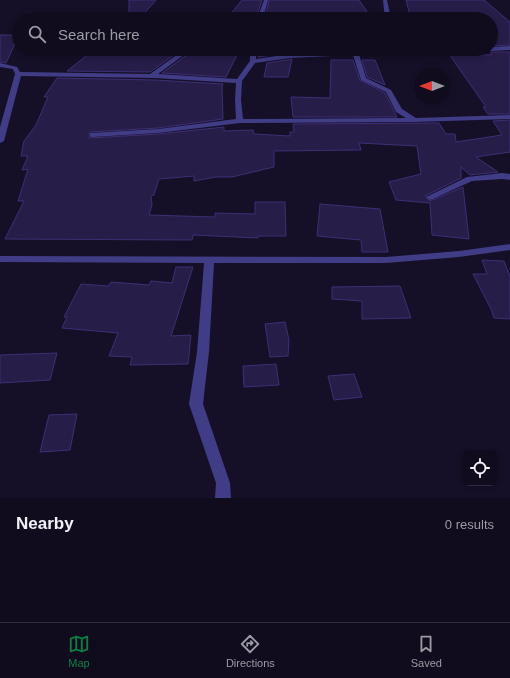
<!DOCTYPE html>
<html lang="en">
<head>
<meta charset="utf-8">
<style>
	:root { --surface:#100c1e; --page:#191527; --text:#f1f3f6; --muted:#9c9ba4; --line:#302c3c; --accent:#0b8043 }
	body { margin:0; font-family:Arial,sans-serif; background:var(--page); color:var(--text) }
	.controls { position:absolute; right:12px; bottom:12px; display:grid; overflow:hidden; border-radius:8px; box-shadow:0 2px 6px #0003 }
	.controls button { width:36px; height:36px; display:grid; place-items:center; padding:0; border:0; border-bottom:1px solid var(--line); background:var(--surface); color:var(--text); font:20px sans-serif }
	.compass { position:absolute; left:414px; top:68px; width:36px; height:36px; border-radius:50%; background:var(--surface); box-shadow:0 2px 6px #0003; rotate:270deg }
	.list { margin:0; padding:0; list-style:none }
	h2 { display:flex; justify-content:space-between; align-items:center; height:52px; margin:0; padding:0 16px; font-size:17px }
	h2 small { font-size:13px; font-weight:400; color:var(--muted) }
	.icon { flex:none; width:22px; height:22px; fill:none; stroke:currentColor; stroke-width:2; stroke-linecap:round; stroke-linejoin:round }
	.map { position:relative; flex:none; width:510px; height:498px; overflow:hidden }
	.search { position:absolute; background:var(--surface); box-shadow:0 2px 6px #0003; left:12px; right:12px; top:12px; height:44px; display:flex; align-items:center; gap:10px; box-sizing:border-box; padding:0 14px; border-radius:22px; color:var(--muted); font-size:15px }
	.sheet { height:124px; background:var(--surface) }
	nav { display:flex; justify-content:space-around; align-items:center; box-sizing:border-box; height:56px; border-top:1px solid var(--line); background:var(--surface); font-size:11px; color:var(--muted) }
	nav a { display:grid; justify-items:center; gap:2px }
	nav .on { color:var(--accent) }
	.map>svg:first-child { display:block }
	.building { fill:#271d49; stroke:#3e2f75 }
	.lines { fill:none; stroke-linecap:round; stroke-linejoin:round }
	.minor { fill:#413c86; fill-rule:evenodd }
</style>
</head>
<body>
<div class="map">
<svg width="510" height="498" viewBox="0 0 510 498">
	<rect width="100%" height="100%" fill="#151028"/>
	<g class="building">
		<polygon points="129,0 156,0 141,17 129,16"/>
		<polygon points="242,0 262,0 256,18 229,16"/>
		<polygon points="269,0 359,0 372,19 265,19"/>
		<polygon points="406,0 484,0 510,22 510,45 491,46 491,19 411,19"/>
		<polygon points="0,35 19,35 6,63 0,62"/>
		<polygon points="133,49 181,50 150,72 67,71 91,52 126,55"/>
		<polygon points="203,49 240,49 226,77 162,73 192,51 201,51"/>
		<polygon points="258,49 294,49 293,52 258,57"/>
		<polygon points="491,52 510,52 510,114 488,114 483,107 486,107 449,54 491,55"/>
		<polygon points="292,59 288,77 264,77 267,63"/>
		<polygon points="331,60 353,60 360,80 385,93 397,117 293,117 291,97 330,98"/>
		<polygon points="362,60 375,60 385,85 367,77"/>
		<polygon points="57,78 155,80 223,84 222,87 223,119 158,128 90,132 88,137 90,138 158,134 224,127 224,131 253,130 254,134 290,136 290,132 294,132 293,124 439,123 446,134 455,134 456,142 502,135 493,121 510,120 510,152 476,157 498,172 470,175 461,167 461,178 425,196 430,201 463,187 469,239 432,235 430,203 396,200 389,182 421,174 417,146 359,143 361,150 274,151 274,167 232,177 216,177 194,181 194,176 159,179 154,195 151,196 152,205 149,215 215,217 215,213 255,214 255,202 285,202 286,236 258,236 258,238 193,235 192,240 5,239 24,201 18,201 28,169 22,170 28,156 21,156 24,141 36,125 48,97 44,97"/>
		<polygon points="320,204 380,209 388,252 362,252 361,240 317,236"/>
		<polygon points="482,260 504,261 510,276 510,319 494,318 491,309 473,274 487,274"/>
		<polygon points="176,267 193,267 171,336 191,335 188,364 130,365 132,357 109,356 118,333 62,328 67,317 64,317 81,284 108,286 111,282 149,285 151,281 172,283"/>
		<polygon points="400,286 411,318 362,319 362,301 332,299 332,287"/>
		<polygon points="285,322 289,340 288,356 270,357 265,324"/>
		<polygon points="57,353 50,380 0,383 0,355"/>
		<polygon points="276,364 279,385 244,387 243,366"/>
		<polygon points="354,374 362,397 334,400 328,376"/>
		<polygon points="77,414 70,450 40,452 49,415"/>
	</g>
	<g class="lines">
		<g class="minor">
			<polygon points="264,0 268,0 263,19 257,19"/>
			<polygon points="383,0 387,0 391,19 385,19"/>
			<polygon points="510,46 510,50 491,51 488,49 491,49 491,47"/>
			<path d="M 185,49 L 192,49 L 158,74 L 237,79 L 250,61 L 250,49 L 256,49 L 256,59 C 319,48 387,49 451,49 L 448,51 L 359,54 L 366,78 L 391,90 L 402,109 L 416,118 L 510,115 L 510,119 L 414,122 L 240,123 L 158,133 L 93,137 L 90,137 L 90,133 L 158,129 L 236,119 L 235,100 L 236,83 L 155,78 L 21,76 L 4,141 L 0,143 L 0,127 L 15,74 L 13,69 L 0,67 L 0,63 L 17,67 L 20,72 L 150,74 ZM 353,55 L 361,80 L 386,92 L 396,112 L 406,118 L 243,119 L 241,100 L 242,81 L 255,63 L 290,58 Z"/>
			<polygon points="502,173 510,174 510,180 502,179 472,181 433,199 430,200 426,197 467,177"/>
			<polygon points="510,244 510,250 459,257 386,263 214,263 209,352 203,404 230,483 231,498 215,498 216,483 189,404 197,352 204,263 0,262 0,256 386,257 459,251"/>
		</g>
	</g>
</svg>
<div class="controls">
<button><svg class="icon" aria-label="locate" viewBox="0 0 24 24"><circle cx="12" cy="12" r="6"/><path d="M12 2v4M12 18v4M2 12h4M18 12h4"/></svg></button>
</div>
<svg class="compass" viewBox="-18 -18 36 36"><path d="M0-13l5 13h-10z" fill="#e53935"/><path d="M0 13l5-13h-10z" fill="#9c9ba4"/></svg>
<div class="search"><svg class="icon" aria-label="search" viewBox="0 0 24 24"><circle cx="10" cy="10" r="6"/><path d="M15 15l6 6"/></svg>Search here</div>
</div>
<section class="sheet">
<h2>Nearby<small>0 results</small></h2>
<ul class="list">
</ul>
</section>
<nav>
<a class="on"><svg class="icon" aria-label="map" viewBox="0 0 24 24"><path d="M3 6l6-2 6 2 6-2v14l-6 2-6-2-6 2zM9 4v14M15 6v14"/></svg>Map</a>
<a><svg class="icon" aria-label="directions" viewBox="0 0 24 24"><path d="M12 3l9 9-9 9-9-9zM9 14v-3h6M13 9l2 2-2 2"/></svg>Directions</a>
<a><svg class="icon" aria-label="saved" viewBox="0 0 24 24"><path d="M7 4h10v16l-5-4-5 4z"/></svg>Saved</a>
</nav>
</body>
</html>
